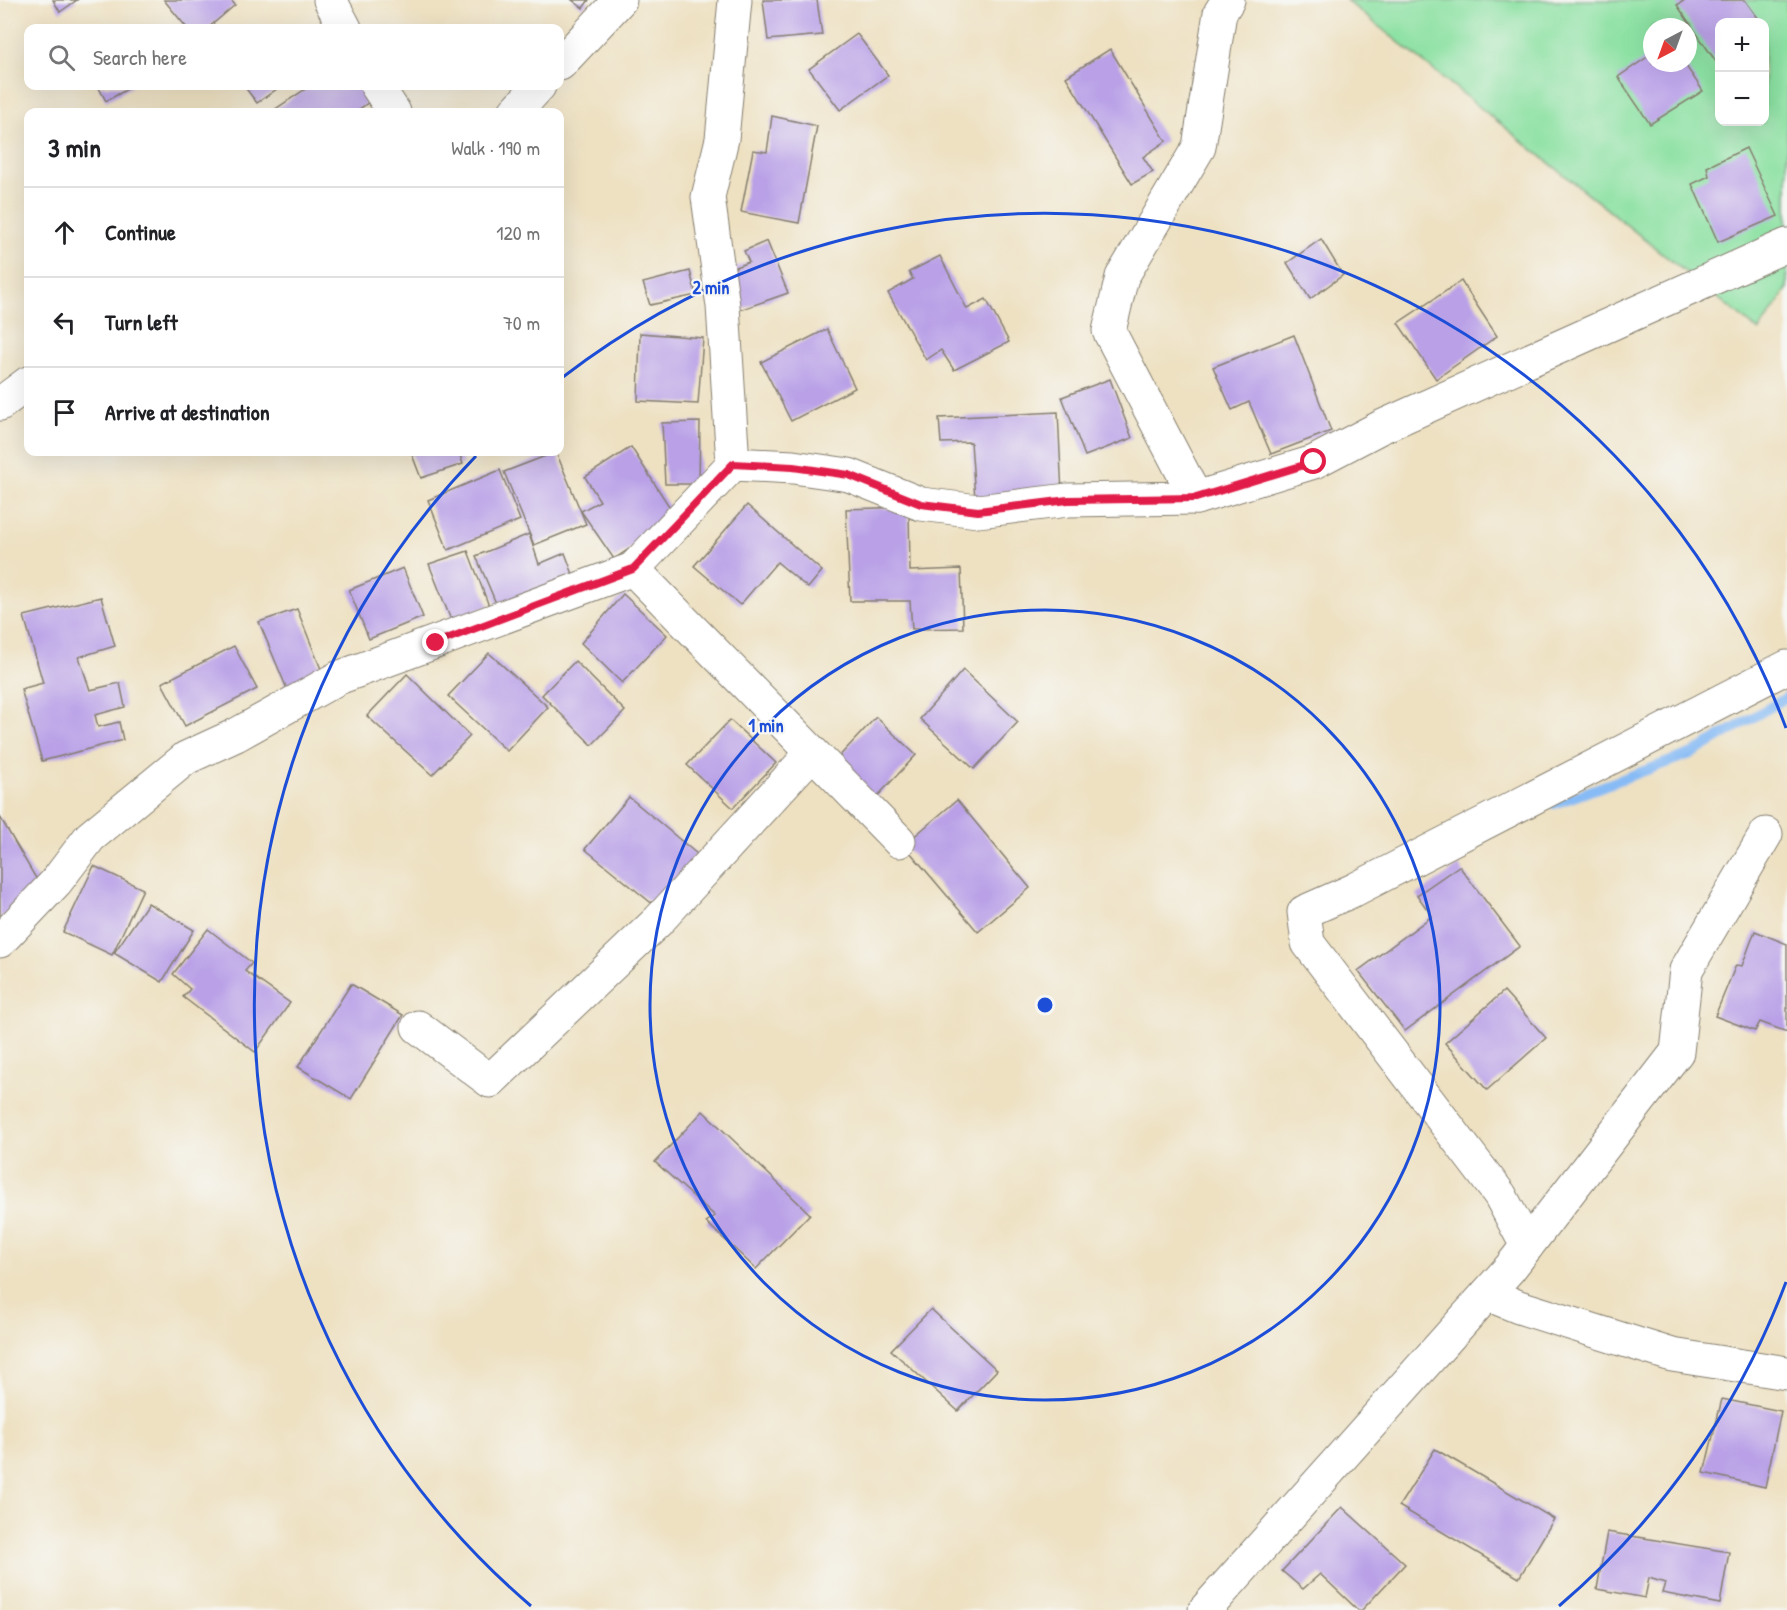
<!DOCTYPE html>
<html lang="en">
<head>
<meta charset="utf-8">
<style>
	:root { --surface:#fff; --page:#f2f2f2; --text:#202124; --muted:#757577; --line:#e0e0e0 }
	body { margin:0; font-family:"Patrick Hand",sans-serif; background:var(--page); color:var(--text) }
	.controls { position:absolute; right:18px; top:18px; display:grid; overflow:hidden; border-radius:12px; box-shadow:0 6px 24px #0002 }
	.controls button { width:54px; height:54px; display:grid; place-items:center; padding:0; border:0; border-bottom:2px solid var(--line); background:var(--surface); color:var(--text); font:30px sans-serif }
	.compass { position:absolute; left:1643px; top:18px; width:54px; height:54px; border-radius:50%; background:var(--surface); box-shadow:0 6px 24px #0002; rotate:221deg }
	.stop { position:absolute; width:18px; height:18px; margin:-14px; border:4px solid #e11d48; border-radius:50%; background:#fff }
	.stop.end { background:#e11d48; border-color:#fff; box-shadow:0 2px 6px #0008 }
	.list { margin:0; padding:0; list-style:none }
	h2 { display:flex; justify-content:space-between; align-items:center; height:78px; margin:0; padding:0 24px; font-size:26px }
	h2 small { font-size:20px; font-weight:400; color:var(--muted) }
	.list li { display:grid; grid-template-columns:39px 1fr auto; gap:18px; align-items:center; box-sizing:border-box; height:90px; padding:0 24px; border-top:2px solid var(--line) }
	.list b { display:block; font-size:22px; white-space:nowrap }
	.list em { font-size:20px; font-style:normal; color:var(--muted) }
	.icon { flex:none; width:33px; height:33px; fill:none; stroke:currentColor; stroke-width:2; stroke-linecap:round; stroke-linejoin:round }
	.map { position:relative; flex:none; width:1787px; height:1610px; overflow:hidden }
	.search { position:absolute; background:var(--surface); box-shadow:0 6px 24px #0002; left:24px; top:24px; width:540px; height:66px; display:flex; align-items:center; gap:15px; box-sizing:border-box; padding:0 21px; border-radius:12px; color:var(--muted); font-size:22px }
	.panel { position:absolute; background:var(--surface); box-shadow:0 6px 24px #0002; left:24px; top:108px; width:540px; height:348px; border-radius:12px }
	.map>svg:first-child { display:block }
	.green { fill:#8ce1a3; stroke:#547e60; stroke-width:1.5; fill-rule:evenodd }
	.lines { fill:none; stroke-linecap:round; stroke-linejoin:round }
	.stream { stroke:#87bbf5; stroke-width:10 }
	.building { fill:#b9a0e7 }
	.minor-casing { stroke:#857e6f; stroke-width:35 }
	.minor { stroke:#fff; stroke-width:33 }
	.route { stroke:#e11d48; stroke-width:8 }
	.ring { fill:none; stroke:#1d4ed8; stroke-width:3 }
	.centre { fill:#1d4ed8; stroke:#f6f6f2; stroke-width:3 }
	.ring-label { font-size:18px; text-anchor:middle; font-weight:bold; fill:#1d4ed8; stroke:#f6f6f2; stroke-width:4.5; stroke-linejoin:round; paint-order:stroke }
</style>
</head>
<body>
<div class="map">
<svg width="1787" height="1610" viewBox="0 0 1787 1610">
	<rect width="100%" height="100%" fill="#f6f6f2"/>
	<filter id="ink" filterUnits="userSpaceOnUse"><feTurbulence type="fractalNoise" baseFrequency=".0167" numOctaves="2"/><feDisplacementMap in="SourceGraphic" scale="12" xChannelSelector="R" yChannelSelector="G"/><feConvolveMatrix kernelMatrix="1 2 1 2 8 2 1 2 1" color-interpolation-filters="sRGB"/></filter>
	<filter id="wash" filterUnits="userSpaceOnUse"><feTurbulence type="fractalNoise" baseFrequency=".008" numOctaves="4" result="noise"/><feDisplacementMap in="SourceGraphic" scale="24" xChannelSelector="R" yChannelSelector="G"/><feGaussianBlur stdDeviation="1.35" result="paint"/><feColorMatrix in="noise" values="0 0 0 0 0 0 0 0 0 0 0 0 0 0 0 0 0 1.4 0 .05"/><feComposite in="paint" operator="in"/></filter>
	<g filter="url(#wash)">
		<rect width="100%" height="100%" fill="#eee1c2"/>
		<path class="green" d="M 1346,0 L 1787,0 L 1787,289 L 1759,331 ZM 1720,22 L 1764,22 L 1764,122 L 1720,122 ZM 1652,27 L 1688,27 L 1688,63 L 1652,63 Z"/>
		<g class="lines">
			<polyline class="stream" points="1554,804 1693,753 1787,697"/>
		</g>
		<g id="blocks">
			<g class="building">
				<polygon points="53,0 77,0 60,12"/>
				<polygon points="164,0 231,0 235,5 208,28 187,28"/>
				<polygon points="572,0 589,0 583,8"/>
				<polygon points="763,0 817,0 822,35 768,40"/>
				<polygon points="1685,0 1745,0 1761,22 1720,22 1720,62 1717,63 1677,5"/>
				<polygon points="857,34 888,75 840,110 809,69"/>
				<polygon points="1110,49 1166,141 1143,157 1153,172 1132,184 1066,77"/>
				<polygon points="1652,54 1652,63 1684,63 1703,91 1650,124 1618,77"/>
				<polygon points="98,86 133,86 106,101"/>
				<polygon points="244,86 281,86 257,103"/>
				<polygon points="310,86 361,86 372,100 355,112 271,112"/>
				<polygon points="772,116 817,126 799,223 741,212 753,150 767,152"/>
				<polygon points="1746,148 1778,216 1718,242 1692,184 1709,176 1707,167"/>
				<polygon points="1321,239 1343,275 1310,299 1287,263"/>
				<polygon points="767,241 788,293 734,312 719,273 749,262 744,251"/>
				<polygon points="940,256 967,309 986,299 1009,342 954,370 941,350 926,360 888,293 913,279 909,272"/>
				<polygon points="690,271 696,295 650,305 643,283"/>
				<polygon points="1461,281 1497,336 1436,379 1398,323"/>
				<polygon points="827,329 855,388 791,421 761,362"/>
				<polygon points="640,333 703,338 698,404 638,401"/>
				<polygon points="1294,335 1331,431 1271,454 1249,402 1232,410 1213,367"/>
				<polygon points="1110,379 1132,438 1085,456 1062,397"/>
				<polygon points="1058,412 1062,494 975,499 971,442 941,443 939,418"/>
				<polygon points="700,422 699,484 665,484 662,423"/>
				<polygon points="631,447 676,517 614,559 581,511 600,501 585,477"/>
				<polygon points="411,452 459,452 463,464 421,478"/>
				<polygon points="556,452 586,524 534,545 504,472"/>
				<polygon points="500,470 520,520 448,550 428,500"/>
				<polygon points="747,505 822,571 808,588 777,562 740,605 694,566"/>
				<polygon points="909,507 910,571 961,569 963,628 912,629 910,601 850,601 846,509"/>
				<polygon points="529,534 539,564 565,553 574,577 498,608 476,556"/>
				<polygon points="468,551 489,606 451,620 429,564"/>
				<polygon points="403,568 423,617 369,639 349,590"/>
				<polygon points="623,594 667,635 622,683 581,643"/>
				<polygon points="101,597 115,646 79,657 90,690 120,683 125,707 95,715 98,727 119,722 123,740 42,761 21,689 43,683 24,616"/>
				<polygon points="297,609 323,674 287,689 259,622"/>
				<polygon points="234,646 257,689 185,726 162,683"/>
				<polygon points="489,653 548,707 507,751 448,696"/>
				<polygon points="575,661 625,711 592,745 542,695"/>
				<polygon points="963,670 1018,722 974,769 920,719"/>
				<polygon points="407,674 470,736 432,775 367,716"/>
				<polygon points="876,717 916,755 873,801 833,763"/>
				<polygon points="730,720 776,763 733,808 687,765"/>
				<polygon points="629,797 697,854 655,906 585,849"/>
				<polygon points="957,800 1030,888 978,932 904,845"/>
				<polygon points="0,817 44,892 0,918"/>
				<polygon points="94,866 143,889 112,955 63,932"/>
				<polygon points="1459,866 1520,946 1405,1031 1358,971 1432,916 1417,895"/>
				<polygon points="148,903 194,930 162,982 114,953"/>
				<polygon points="208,929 252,963 245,971 290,1003 255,1052 183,997 190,989 173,974"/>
				<polygon points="1755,931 1787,944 1787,1032 1760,1022 1755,1031 1715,1016 1736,965 1742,966"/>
				<polygon points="351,984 403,1015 351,1099 298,1067"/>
				<polygon points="1504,991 1546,1038 1487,1090 1445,1043"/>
				<polygon points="703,1111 810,1214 756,1269 706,1222 715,1216 655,1162"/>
				<polygon points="931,1309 997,1370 958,1411 891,1350"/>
				<polygon points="1722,1399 1781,1411 1765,1487 1704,1473"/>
				<polygon points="1435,1449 1554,1519 1519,1578 1399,1506"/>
				<polygon points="1342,1507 1405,1564 1362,1610 1358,1610 1320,1574 1303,1589 1282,1571"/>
				<polygon points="1607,1532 1729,1552 1720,1604 1662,1593 1665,1583 1649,1578 1645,1598 1597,1589"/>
			</g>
		</g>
	</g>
	<g filter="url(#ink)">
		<use href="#blocks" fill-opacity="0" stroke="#857e6f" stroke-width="1.5"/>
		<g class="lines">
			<g class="minor-casing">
				<g id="minor">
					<polyline points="330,0 345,28"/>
					<polyline points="560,64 620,0"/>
					<polyline points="377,86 394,112"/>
					<polyline points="515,112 539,86"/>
					<polyline points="0,404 28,383"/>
					<polyline points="733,464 723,306 708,197 722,139 735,0"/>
					<polyline points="1196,498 1109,331 1122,277 1199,147 1220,13 1228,0"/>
					<polyline points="633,569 899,841"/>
					<polyline points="0,941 56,882 90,837 186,758 236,735 338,678 633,569 733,464 793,467 849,475 921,504 978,511 1068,500 1196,498 1314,462 1381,427 1787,245"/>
					<polyline points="418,1027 490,1081 658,921 812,753"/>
					<polyline points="1527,1246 1677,1052 1686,970 1766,834"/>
					<polyline points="1487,1294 1519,1307 1672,1355 1787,1373"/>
					<polyline points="1205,1610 1510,1268 1527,1246 1500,1195 1308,943 1304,912 1354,890 1787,667"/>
				</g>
			</g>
			<use href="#minor" class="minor"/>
		</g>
	</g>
	<g class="lines" filter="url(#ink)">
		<polyline class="route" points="436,643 633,569 733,464 793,467 849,475 921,504 978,511 1068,500 1196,498 1314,462"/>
	</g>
	<g class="ring">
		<circle cx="1045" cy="1005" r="395"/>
		<path d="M1786 1282A791 791 0 0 1 1559 1606M531 1606A791 791 0 0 1 476 456M563 377A791 791 0 0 1 1786 728"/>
	</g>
	<circle cx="1045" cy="1005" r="9" class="centre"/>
	<g class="ring-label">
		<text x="711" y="294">2 min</text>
		<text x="766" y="732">1 min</text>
	</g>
</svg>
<div class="controls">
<button>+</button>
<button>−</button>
</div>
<svg class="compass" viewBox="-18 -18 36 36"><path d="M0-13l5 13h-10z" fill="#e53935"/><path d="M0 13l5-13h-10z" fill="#757577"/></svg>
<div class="stop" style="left:1314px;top:462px"></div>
<div class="stop end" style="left:436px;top:643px"></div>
<div class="search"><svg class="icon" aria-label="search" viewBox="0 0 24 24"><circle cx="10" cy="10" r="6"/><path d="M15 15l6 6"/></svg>Search here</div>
<section class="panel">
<h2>3 min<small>Walk · 190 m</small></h2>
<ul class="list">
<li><svg class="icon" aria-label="ahead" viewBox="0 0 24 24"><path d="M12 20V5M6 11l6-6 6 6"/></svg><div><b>Continue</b></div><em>120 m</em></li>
<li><svg class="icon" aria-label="left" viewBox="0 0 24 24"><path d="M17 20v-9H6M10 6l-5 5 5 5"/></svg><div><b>Turn left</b></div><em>70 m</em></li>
<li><svg class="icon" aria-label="arrive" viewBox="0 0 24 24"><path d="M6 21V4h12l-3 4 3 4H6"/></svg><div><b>Arrive at destination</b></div></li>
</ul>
</section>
</div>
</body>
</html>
